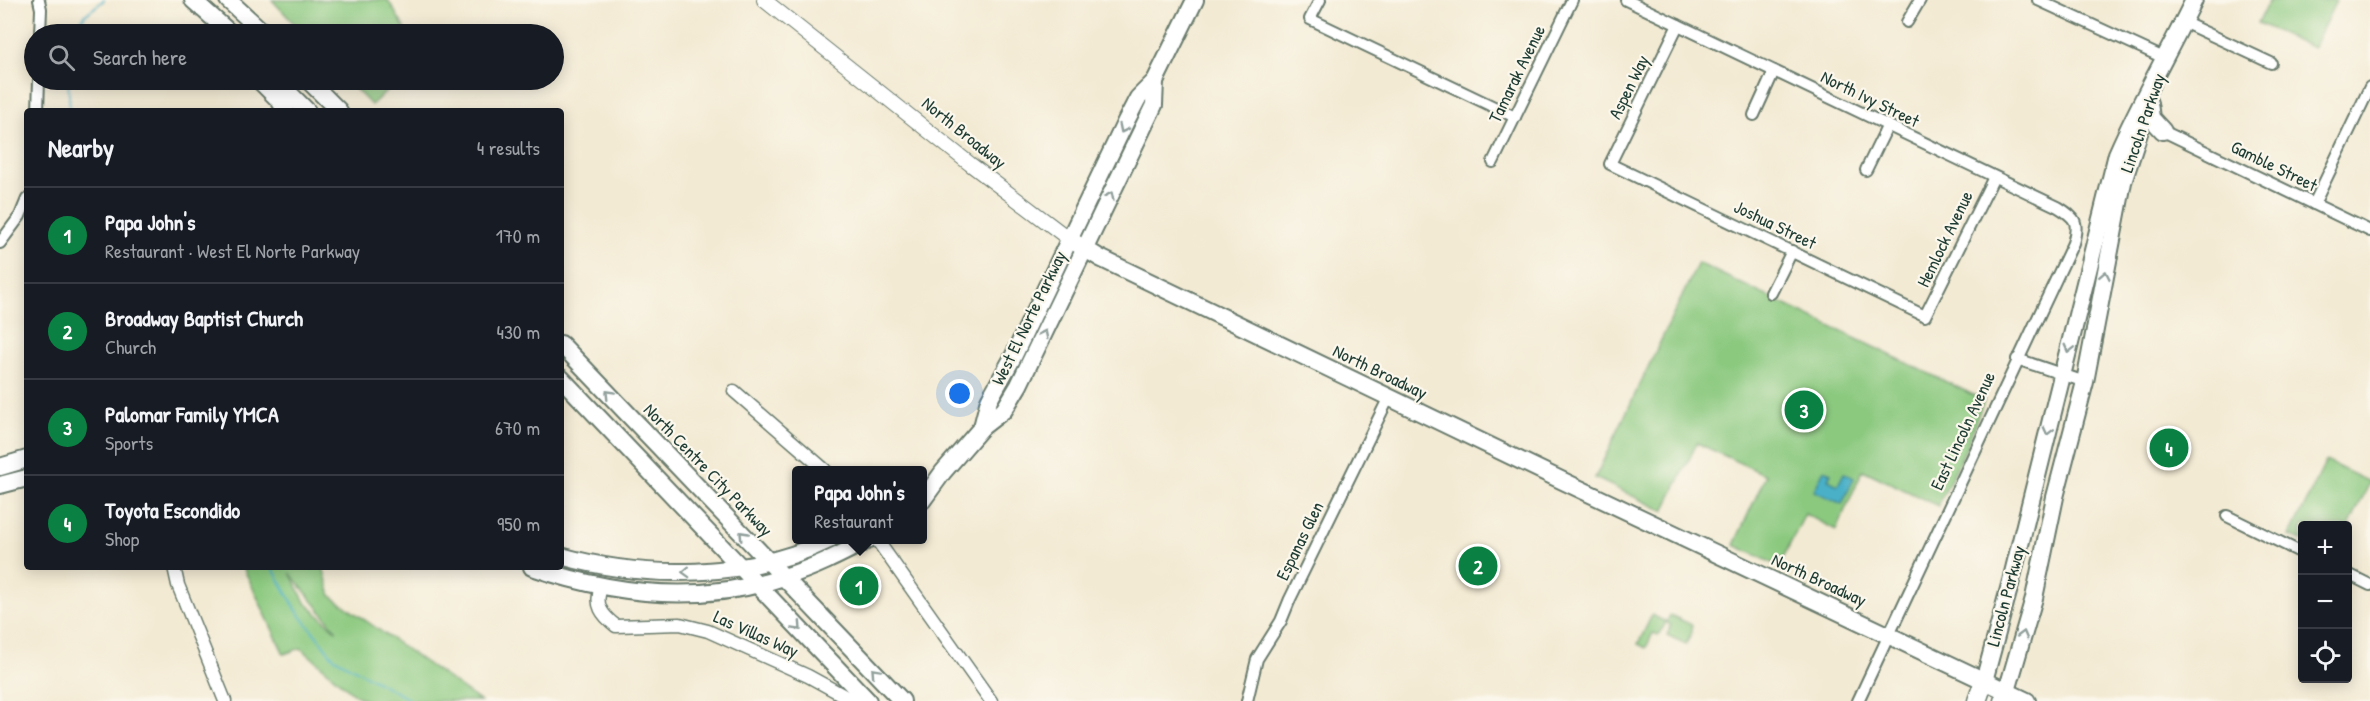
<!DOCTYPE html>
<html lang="en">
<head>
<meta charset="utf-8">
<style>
	:root { --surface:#171b24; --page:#20242c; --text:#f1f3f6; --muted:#9ea1a6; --line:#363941; --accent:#0b8043 }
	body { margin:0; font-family:"Patrick Hand",sans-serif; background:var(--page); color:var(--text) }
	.controls { position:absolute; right:18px; bottom:18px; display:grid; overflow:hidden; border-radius:6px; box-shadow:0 3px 15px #0003 }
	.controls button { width:54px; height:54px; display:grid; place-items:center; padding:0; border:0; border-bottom:2px solid var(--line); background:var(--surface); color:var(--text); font:30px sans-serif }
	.you { position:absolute; left:960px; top:394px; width:21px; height:21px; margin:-15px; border:4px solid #fff; border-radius:50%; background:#1a73e8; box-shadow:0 0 0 9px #1a73e833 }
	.badge { display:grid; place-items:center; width:39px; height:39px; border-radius:50%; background:var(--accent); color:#fff; font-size:20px; font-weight:700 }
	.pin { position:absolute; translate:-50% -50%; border:3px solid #fff; box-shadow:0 2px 6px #0006 }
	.popup { position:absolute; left:792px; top:466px; width:135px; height:78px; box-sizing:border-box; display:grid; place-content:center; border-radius:6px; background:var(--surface); filter:drop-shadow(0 2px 4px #0005); font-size:20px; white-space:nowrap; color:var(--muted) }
	.popup b { font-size:22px; color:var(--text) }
	.popup::after { content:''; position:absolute; left:50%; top:100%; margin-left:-12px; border:12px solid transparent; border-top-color:var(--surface) }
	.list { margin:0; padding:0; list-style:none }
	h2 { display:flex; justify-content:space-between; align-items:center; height:78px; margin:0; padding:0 24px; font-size:26px }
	h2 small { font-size:20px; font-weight:400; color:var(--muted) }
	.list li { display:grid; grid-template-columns:39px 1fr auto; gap:18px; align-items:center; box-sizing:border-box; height:96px; padding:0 24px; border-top:2px solid var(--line) }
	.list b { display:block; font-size:22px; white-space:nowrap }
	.list p { margin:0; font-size:20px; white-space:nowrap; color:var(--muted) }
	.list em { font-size:20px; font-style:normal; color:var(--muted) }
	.icon { flex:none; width:33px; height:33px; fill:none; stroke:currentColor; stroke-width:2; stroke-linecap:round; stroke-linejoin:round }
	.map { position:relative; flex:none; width:2370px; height:701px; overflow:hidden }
	.search { position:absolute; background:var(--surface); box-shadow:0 3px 15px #0003; left:24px; top:24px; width:540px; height:66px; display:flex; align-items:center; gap:15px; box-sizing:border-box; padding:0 21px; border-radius:33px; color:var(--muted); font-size:22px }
	.panel { position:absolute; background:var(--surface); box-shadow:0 3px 15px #0003; left:24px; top:108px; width:540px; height:462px; border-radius:6px }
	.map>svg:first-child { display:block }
	.green { fill:#8bc97f; stroke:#55835a; stroke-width:1.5; fill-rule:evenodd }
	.water { fill:#49b0c8; stroke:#34767e; stroke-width:1.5 }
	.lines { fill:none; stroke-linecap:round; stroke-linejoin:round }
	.stream { stroke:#49b0c8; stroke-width:2 }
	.minor-casing { stroke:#697a6c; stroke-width:14 }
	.tertiary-casing { stroke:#697a6c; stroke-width:15 }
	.secondary-casing { stroke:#697a6c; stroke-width:16 }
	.primary-casing { stroke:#697a6c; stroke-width:20 }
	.trunk-casing { stroke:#697a6c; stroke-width:20 }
	.motorway-casing { stroke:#697a6c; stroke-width:21 }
	.minor { stroke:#fff; stroke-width:10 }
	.tertiary { stroke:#fff; stroke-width:12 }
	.secondary { stroke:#fff; stroke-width:14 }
	.primary { stroke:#fff; stroke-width:16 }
	.trunk { stroke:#fff; stroke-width:16 }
	.motorway { stroke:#fff; stroke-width:18 }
	.oneway { stroke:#8f9e9a }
	.labels { text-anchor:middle; stroke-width:4.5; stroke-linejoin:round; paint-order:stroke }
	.street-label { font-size:18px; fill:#1f3d34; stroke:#fbf7ec }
</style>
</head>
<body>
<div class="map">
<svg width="2370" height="701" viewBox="0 0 2370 701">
	<rect width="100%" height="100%" fill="#fbf7ec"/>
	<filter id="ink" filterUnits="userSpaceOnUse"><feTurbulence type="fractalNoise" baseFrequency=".0167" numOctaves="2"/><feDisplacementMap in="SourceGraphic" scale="12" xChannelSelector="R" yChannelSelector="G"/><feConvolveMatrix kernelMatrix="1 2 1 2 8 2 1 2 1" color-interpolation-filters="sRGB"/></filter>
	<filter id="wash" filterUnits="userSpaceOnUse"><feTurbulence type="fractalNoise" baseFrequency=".008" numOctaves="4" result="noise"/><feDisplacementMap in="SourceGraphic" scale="24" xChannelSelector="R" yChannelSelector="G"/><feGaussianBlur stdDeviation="1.35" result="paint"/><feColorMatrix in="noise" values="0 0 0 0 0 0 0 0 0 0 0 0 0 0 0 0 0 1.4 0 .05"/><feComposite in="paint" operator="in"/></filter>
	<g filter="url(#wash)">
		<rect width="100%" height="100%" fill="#f3ead3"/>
		<g class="green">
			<polygon points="272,0 388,0 408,34 304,34"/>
			<polygon points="2269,0 2333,0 2336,1 2313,48 2258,23"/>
			<polygon points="347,80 412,80 401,87 397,82 371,105"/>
			<polygon points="1698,263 1984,400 1966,448 1938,506 1863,470 1836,530 1805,514 1779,566 1734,545 1766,475 1697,443 1664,511 1595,478"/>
			<polygon points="2326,461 2370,482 2348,528 2348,526 2302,526 2302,541 2290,536"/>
			<path d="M 243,567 L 323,567 L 331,596 L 480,701 L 368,701 L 355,695 L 301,648 L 284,654 ZM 290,573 L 336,630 L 336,631 L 305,602 Z"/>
			<polygon points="1652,615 1666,622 1659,635 1653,633 1646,648 1638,644"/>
			<polygon points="1670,615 1692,625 1692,632 1686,644 1667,635 1671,625 1667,623"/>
		</g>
		<polygon class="water" points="1824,470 1831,473 1828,480 1838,485 1844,473 1854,478 1842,504 1814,491"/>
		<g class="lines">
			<g class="stream">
				<polyline points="72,34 85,15 104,0"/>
				<polyline points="68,80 70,111"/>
				<polyline points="272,567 297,611 333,657 412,701"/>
			</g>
		</g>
	</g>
	<g filter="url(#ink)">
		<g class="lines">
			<g class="minor-casing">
				<g id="minor">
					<polyline points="39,0 41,9 40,34"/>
					<polyline points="1320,0 1310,19 1515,117"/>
					<path d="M 1626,0 L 2058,207 C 2076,218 2079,222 2073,243 L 1858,701"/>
					<polyline points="2038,0 2166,59"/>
					<polyline points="1907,22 1920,0"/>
					<polyline points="2183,22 2271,63"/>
					<polyline points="1678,25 1610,164 1925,316 1994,177"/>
					<polyline points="38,111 39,80"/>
					<polyline points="1754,115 1774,71"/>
					<polyline points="2163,131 2370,231"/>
					<polyline points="1493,162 1572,0"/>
					<polyline points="1866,170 1888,125"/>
					<polyline points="2314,204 2370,87"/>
					<polyline points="0,243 20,216 27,199"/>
					<polyline points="1771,293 1792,251"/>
					<polyline points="2017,359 2085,382"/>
					<polyline points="2227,516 2302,553"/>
					<polyline points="2348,574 2370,585"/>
					<polyline points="1247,701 1257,659 1281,621 1290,599 1389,397"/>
				</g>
			</g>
			<g class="tertiary-casing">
				<g id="tertiary">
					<polyline points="734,391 825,470"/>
					<polyline points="877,540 991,701"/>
					<polyline points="174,567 178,585 225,701"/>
					<path d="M 601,587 C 594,605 602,615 616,626 L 680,624 L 708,631 L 808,676 L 850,699"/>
				</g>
			</g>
			<g class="secondary-casing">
				<polyline id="secondary" points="764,0 970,164 1069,239"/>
			</g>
			<g class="primary-casing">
				<g id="primary">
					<polyline points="2149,103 2151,118 2163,131"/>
					<polyline points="1069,239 1100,258 1563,481 2027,701"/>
					<polyline points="982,427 989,400 1013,357 1126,121 1138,98 1155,81 1195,0"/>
					<polyline points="0,467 27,459"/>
					<polyline points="0,485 27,478"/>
					<polyline points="922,501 943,472 982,427 1004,410 1019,385 1154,105 1155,81"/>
					<path d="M 561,556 C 646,580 749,579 829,540"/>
					<path d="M 532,567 C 614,595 700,605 784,577 C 814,568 841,554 868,540"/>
					<path d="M 1984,681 L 2011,581 L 2117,154 C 2140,101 2169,52 2194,0"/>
					<polyline points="2007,691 2034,598 2055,497 2085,382 2123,182 2143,121"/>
				</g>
			</g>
			<g class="trunk-casing">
				<g id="trunk">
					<polyline points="193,0 231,34"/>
					<polyline points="228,0 265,34"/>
					<polyline points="259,80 279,100 286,111"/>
					<polyline points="276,80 307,111"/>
					<polyline points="308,80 339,111"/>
					<polyline points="561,344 902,701"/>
					<polyline points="561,378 868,701"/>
					<polyline points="850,699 852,701"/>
				</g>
			</g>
			<g class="motorway-casing">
				<g id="motorway">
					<polyline points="1977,701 1984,681"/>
					<polyline points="2003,701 2007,691"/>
				</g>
			</g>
			<use href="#minor" class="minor"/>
			<use href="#tertiary" class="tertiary"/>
			<use href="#secondary" class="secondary"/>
			<use href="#primary" class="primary"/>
			<use href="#trunk" class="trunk"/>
			<use href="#motorway" class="motorway"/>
		</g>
		<defs><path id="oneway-chevron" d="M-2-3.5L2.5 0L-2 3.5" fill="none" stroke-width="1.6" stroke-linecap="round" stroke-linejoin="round" transform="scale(1.5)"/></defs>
		<g class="oneway">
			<use href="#oneway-chevron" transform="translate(1123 129) rotate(116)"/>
			<use href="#oneway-chevron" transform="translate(1110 196) rotate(-65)"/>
			<use href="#oneway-chevron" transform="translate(2105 275) rotate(-79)"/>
			<use href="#oneway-chevron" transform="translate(1044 334) rotate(-64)"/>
			<use href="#oneway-chevron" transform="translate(2069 349) rotate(104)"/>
			<use href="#oneway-chevron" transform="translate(609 394) rotate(-134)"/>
			<use href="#oneway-chevron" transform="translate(2048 431) rotate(104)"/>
			<use href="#oneway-chevron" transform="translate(743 535) rotate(-134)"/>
			<use href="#oneway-chevron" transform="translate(686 572) rotate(178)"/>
			<use href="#oneway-chevron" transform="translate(798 627) rotate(47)"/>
			<use href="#oneway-chevron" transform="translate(2023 635) rotate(-75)"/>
			<use href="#oneway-chevron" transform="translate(875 672) rotate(-133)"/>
		</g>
	</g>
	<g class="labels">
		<g class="street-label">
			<text transform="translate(1517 74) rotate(-64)" y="6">Tamarak Avenue</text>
			<text transform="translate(1629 87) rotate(-64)" y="6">Aspen Way</text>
			<text transform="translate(1870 99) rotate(26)" y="6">North Ivy Street</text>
			<text transform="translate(2143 123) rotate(-71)" y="6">Lincoln Parkway</text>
			<text transform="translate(964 133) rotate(39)" y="6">North Broadway</text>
			<text transform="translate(2274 166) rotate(26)" y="6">Gamble Street</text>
			<text transform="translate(1775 225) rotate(26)" y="6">Joshua Street</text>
			<text transform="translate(1945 239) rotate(-64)" y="6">Hemlock Avenue</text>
			<text transform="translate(1029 318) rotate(-64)" y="6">West El Norte Parkway</text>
			<text transform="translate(1380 372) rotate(26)" y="6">North Broadway</text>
			<text transform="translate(1963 431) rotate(-65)" y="6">East Lincoln Avenue</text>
			<text transform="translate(708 470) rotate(46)" y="6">North Centre City Parkway</text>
			<text transform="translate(1300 541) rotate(-64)" y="6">Espanas Glen</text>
			<text transform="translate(1819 580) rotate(25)" y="6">North Broadway</text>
			<text transform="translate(2006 596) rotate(-75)" y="6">Lincoln Parkway</text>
			<text transform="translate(756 634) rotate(24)" y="6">Las Villas Way</text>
		</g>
	</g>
</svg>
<div class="controls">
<button>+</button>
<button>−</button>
<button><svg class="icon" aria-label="locate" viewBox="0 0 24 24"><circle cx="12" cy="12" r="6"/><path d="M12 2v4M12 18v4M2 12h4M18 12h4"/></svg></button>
</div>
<div class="you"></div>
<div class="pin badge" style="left:859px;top:586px">1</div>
<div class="popup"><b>Papa John's</b>Restaurant</div>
<div class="pin badge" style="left:1478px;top:566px">2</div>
<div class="pin badge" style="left:1804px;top:410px">3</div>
<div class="pin badge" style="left:2169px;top:448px">4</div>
<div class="search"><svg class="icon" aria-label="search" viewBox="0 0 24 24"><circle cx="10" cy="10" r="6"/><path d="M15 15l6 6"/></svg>Search here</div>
<section class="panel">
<h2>Nearby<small>4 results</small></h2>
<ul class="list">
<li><span class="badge">1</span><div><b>Papa John's</b><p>Restaurant · West El Norte Parkway</p></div><em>170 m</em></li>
<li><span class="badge">2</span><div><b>Broadway Baptist Church</b><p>Church</p></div><em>430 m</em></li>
<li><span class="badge">3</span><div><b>Palomar Family YMCA</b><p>Sports</p></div><em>670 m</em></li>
<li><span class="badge">4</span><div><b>Toyota Escondido</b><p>Shop</p></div><em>950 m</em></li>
</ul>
</section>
</div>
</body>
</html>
